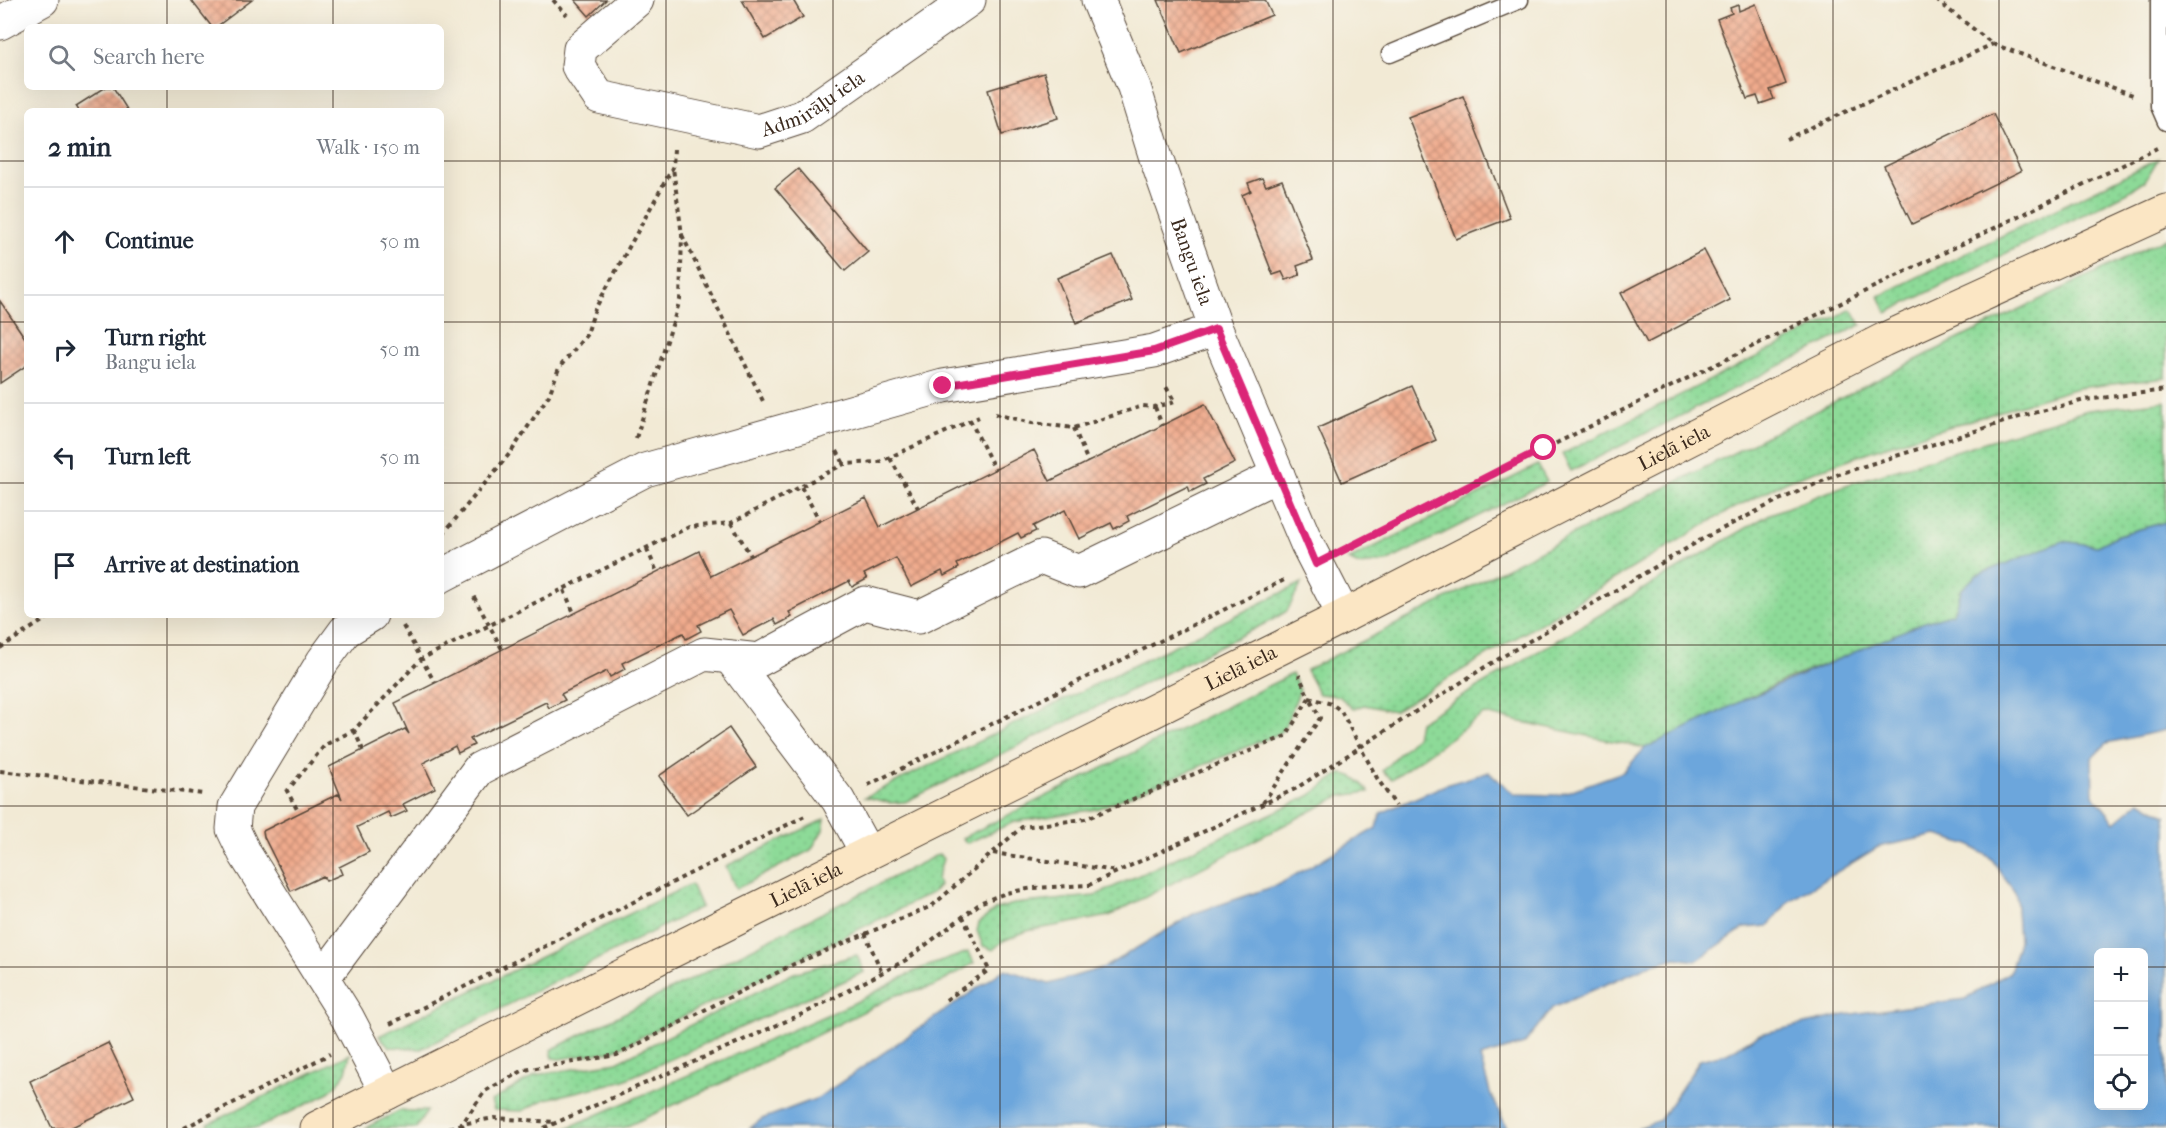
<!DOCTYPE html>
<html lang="en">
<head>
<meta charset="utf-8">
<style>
	:root { --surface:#fff; --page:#f2f2f3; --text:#1f2937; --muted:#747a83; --line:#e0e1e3 }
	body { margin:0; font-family:"IM FELL French Canon",serif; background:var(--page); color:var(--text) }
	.controls { position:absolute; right:18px; bottom:18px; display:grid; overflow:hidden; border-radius:9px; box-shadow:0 6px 24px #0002 }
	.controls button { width:54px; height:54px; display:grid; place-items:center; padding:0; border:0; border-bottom:2px solid var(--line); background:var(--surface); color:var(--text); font:30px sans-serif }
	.stop { position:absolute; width:18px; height:18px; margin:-14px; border:4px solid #db2777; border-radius:50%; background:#fff }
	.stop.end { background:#db2777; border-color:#fff; box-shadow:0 2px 6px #0008 }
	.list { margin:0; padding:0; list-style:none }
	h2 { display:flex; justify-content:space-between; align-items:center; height:78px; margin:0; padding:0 24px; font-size:26px }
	h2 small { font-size:20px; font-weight:400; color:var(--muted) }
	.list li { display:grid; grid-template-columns:39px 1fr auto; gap:18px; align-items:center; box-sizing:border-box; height:108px; padding:0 24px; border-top:2px solid var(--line) }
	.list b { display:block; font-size:22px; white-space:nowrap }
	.list p { margin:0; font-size:20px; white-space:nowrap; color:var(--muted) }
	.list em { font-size:20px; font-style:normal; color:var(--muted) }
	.icon { flex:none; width:33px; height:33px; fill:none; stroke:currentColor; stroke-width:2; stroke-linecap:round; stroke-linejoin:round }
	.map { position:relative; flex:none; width:2166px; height:1128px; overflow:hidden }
	.search { position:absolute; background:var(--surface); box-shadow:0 6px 24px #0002; left:24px; top:24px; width:420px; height:66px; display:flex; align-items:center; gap:15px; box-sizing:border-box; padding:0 21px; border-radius:9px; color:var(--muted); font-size:22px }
	.panel { position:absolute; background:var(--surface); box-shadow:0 6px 24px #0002; left:24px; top:108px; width:420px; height:510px; border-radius:9px }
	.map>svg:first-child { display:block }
	.grass { fill:url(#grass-dots); stroke:#64825b; stroke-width:1.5 }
	.water { fill:#6ca6dc; stroke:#54687d; stroke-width:1.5; fill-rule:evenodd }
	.building { fill:url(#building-cross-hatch) }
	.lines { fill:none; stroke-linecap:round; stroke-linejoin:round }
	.lane-casing { stroke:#564739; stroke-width:19 }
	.street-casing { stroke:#564739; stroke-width:35 }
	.secondary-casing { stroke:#564739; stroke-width:35 }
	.path { stroke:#564739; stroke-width:4; stroke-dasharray:4.5 4.5; stroke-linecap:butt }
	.lane { stroke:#fff; stroke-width:16 }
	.street { stroke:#fff; stroke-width:33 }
	.secondary { stroke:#fbe6c4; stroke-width:33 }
	.route { stroke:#db2777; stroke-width:8 }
	.grid { fill:none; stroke:#3b2a1e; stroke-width:1.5; stroke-opacity:0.55 }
	.labels { text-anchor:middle; stroke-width:5; stroke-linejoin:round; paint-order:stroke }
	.street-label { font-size:20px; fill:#3b2a1e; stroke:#f7f3e8 }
</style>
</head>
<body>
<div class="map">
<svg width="2166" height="1128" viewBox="0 0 2166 1128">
	<defs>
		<pattern id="grass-dots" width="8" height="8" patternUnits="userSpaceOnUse" patternTransform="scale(1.5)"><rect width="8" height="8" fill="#8dda98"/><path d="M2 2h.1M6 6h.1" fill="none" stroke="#7bbb83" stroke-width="1.8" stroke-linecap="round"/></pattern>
		<pattern id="building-cross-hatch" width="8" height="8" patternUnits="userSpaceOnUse" patternTransform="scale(1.5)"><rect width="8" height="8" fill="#f0ab8d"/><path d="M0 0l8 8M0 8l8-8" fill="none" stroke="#c48b73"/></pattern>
	</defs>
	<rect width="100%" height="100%" fill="#f7f3e8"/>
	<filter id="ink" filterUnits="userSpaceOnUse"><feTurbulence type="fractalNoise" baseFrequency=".0167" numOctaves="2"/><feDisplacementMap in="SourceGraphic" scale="12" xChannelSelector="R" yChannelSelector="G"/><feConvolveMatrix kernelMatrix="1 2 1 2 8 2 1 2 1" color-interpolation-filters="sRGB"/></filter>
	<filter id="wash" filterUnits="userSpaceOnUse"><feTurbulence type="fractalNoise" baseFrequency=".008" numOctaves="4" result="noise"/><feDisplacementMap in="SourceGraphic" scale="24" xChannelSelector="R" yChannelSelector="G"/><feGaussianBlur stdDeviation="1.35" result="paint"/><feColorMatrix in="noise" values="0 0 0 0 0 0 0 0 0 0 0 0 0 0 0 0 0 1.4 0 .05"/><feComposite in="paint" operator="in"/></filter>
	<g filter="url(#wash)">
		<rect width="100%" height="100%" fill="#f2ead5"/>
		<g class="grass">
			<polygon points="2158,159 2145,181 2128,192 1887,313 1879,296"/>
			<polygon points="2166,238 2166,378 2077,388 1895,443 1789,480 1726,512 1394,711 1364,705 1353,709 1339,696 1319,694 1306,670 1934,351"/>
			<polygon points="1852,309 1861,325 1571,471 1562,454"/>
			<polygon points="2166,401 2166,522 2118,535 2097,546 2063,541 1962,589 1953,613 1783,681 1645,748 1484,714 1392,779 1382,771 1416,737 1419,722 1770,514 1849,484 2088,410"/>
			<polygon points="1538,465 1547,482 1386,562 1359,565 1348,560"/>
			<polygon points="1302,583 1287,611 1272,620 905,802 891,803 865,797"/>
			<polygon points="1292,674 1300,690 1284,728 1278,734 1097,809 1014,822 967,843 962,838"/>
			<path d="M 1340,774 C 1354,774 1360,781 1369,792 L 1340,796 L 1109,916 L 1027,931 L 1003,941 L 993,950 L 983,946 L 977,931 L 979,923 L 996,909 L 1014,904 L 1094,896 L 1309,796 Z"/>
			<polygon points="825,819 823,830 811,850 736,889 726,866"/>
			<polygon points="939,854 943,859 937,879 939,885 932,893 613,1051 559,1059 553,1058 551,1050"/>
			<polygon points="691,884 701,907 421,1049 390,1047 379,1036"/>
			<polygon points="968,952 974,963 935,986 896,995 724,1082 623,1128 567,1128 854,1003 917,970"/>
			<polygon points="857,955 864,972 622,1081 546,1099 522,1111 494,1110 491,1101 536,1075 617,1062 794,973"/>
			<polygon points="350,1054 346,1072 337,1085 325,1095 258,1128 210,1128 208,1124"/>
			<polygon points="399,1111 427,1111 416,1128 365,1128"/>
		</g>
		<path class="water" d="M 2166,522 L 2166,730 L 2107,743 L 2092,758 L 2093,795 L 2115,822 L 2140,801 L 2166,815 L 2166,1128 L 1638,1128 L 1660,1120 L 1700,1060 L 1727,1053 L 1760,1034 L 1845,1015 L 1965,999 L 2010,972 L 2019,941 L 2016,894 L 1991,858 L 1969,845 L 1937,835 L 1878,847 L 1789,901 L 1768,926 L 1744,928 L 1696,961 L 1676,958 L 1650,965 L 1552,1008 L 1524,1044 L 1480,1057 L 1490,1092 L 1507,1128 L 750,1128 L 762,1119 L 818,1098 L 1005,969 L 1049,984 L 1105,967 L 1195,913 L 1278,885 L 1376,828 L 1381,813 L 1445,785 L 1489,772 L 1514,794 L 1558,795 L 1623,772 L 1645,748 L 1746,699 L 1922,623 L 1953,613 L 1962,589 L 1977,575 L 2063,541 L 2097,546 L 2118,535 ZM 2098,952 L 2144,952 L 2144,1106 L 2098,1106 Z"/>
		<g id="blocks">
			<g class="building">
				<polygon points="191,0 252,0 216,27 212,27"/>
				<polygon points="575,0 606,0 589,16"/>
				<polygon points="742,0 793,0 803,17 765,39"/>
				<polygon points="1158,0 1265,0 1272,15 1181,53"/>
				<polygon points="1756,4 1786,84 1770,90 1774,99 1760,104 1757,96 1747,99 1717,19 1732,13 1730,8 1738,5 1739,11"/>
				<polygon points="1044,73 1058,118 1002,135 988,90"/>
				<polygon points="106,87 113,87 128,111 79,111 76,106"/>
				<polygon points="1463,96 1510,218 1456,239 1408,117"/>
				<polygon points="1993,114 2021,171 1912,224 1884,166"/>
				<polygon points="798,169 868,252 845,271 775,188"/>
				<polygon points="1262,178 1266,186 1282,180 1313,260 1297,266 1300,275 1286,280 1282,272 1273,275 1242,195 1251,191 1248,183"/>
				<polygon points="1704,250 1730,300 1647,343 1621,293"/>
				<polygon points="1113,255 1132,300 1076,323 1057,278"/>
				<polygon points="0,301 27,341 27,365 0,383"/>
				<polygon points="1412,386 1436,440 1342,482 1318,428"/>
				<polygon points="1205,404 1235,463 1203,479 1206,484 1190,492 1188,486 1127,516 1129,521 1114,529 1111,523 1079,539 1065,510 1033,526 1036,531 1021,538 1018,533 957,564 959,568 944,576 942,571 911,587 896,558 864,574 867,579 852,587 849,581 789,612 792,617 777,625 774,619 743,635 729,610 698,625 701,631 686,639 683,633 622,663 625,669 610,677 607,671 561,694 565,700 549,708 546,702 470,739 474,745 458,753 455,746 423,763 435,788 403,804 407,811 391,818 388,812 357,827 369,852 339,867 342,874 326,881 323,876 291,891 264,837 263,831 299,813 338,794 342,799 329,767 405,729 409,734 395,703 699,551 711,576 866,498 880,527 1034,450 1050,481"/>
				<polygon points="729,728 756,767 687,815 659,776"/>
				<polygon points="108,1043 134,1097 70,1128 52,1128 30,1081"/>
			</g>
		</g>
	</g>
	<g filter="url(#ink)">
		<use href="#blocks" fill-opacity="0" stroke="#564739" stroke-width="1.5"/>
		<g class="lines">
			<g class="lane-casing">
				<g id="lane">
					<polyline points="2159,0 2159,106 2166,122"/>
					<polyline points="1390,54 1520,0"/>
				</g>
			</g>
			<g class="street-casing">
				<g id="street">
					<path id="s1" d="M 637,0 L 580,49 L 578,66 L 599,97 L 759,131 L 802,117 L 969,0"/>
					<path id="s2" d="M 1098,0 L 1134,87 L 1156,158 L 1216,329 L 1307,544 L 1344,616"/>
					<polyline points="0,23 42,0"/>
					<polyline points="441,576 645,470 943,386 1154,351 1216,329"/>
					<polyline points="371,615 345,631 323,661 235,807 233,829 245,854 347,1017 387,1093"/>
					<polyline points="730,657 838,800 867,853"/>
					<polyline points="323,978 479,769 704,654 759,660 865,603 919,617 1041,557 1079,572 1278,475"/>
				</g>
			</g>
			<g class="secondary-casing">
				<g id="secondary">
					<path id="s3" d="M 317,1128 L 1344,616 L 1883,340 L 2166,211"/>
				</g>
			</g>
			<g class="path">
				<polyline points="553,0 567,15"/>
				<polyline points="1936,0 1993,44 2133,95"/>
				<polyline points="1786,139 1993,44"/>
				<polyline points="682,235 763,401"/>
				<polyline points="1155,407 1162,425"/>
				<polyline points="995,414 1032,423 1074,428 1143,406 1153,407 1175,402 1165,385"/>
				<polyline points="970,420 995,470"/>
				<polyline points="1074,428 1088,462"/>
				<polyline points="636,438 680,300 682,235 673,168"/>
				<polyline points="837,451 844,464"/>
				<polyline points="890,458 918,508"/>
				<polyline points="801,487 820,521"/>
				<polyline points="731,523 751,556"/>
				<polyline points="443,534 511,452 549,395 559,368 587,334 595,309 673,167 674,149"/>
				<polyline points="647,549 657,572"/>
				<path d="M 1347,549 C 1615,411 1887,282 2157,148"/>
				<polyline points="564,590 574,613"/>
				<polyline points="474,597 502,649"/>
				<polyline points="403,626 435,683"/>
				<polyline points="0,648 52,615"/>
				<polyline points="1309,698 1332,704 1341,711 1377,778 1396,806"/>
				<polyline points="354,730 363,750"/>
				<polyline points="0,771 204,794"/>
				<polyline points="292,785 325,745 354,730 421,659 689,527 731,523 844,464 879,462 979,417"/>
				<polyline points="868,785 1286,579"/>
				<polyline points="286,789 299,813"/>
				<polyline points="1263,803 1320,718 1310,699"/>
				<polyline points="993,853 1116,871"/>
				<polyline points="865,933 882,973"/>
				<polyline points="946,1000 989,970 963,917"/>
				<polyline points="390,1024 807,815"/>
				<polyline points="184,1128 330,1054"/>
				<polyline points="450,1128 462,1124 485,1091 524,1070 617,1055 794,964 932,906 1022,827 1085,819 1286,736 1309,698 1299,675"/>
				<polyline points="463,1128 462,1124 494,1118 555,1122"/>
				<polyline points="544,1128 809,1011 906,960 982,902 1006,893 1033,888 1089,885 1295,789 1485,667 1706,537 1779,500 1839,474 2026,415 2085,400 2166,390"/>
			</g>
			<use href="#lane" class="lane"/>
			<use href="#street" class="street"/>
			<use href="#secondary" class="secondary"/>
		</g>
	</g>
	<g class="lines" filter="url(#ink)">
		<polyline class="route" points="943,386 1154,351 1216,329 1316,564 1544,448"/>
	</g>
	<path class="grid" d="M 167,0 L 167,27M 333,0 L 333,27M 500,0 L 500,1128M 666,0 L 666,1128M 833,0 L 833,1128M 1000,0 L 1000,1128M 1166,0 L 1166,1128M 1333,0 L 1333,1128M 1500,0 L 1500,1128M 1666,0 L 1666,1128M 1833,0 L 1833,1128M 1999,0 L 1999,1128M 167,87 L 167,111M 333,87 L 333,111M 0,161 L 27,161M 441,161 L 2166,161M 0,322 L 27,322M 441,322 L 2166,322M 0,483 L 27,483M 441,483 L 2166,483M 167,615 L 167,1128M 333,615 L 333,1128M 0,645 L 2166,645M 0,806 L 2166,806M 0,967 L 2098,967M 2144,967 L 2166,967"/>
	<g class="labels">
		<g class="street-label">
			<text dy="7" stroke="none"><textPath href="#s1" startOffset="354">Admirāļu iela</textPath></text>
			<text dy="7" stroke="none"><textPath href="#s2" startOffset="278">Bangu iela</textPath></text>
			<text dy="7" stroke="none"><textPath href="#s3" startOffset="1518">Lielā iela</textPath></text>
			<text dy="7" stroke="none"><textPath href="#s3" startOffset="1032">Lielā iela</textPath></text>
			<text dy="7" stroke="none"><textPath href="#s3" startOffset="546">Lielā iela</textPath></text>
		</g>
	</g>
</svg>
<div class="controls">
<button>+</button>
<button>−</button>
<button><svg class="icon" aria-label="locate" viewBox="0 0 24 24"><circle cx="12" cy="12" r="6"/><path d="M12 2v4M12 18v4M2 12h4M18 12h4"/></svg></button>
</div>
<div class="stop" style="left:1544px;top:448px"></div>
<div class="stop end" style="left:943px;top:386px"></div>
<div class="search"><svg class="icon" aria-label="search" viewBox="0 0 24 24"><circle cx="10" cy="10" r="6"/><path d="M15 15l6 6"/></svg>Search here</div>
<section class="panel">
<h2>2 min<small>Walk · 150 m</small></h2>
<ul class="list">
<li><svg class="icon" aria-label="ahead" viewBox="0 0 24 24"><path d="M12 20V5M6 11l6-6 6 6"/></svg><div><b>Continue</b></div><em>50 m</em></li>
<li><svg class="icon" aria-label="right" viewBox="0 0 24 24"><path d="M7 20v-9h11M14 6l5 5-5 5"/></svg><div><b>Turn right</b><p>Bangu iela</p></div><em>50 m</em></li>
<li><svg class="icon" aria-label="left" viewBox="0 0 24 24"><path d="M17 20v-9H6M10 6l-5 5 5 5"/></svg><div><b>Turn left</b></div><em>50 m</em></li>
<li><svg class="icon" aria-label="arrive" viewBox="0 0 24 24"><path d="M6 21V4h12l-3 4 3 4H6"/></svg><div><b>Arrive at destination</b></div></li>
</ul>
</section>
</div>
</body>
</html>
